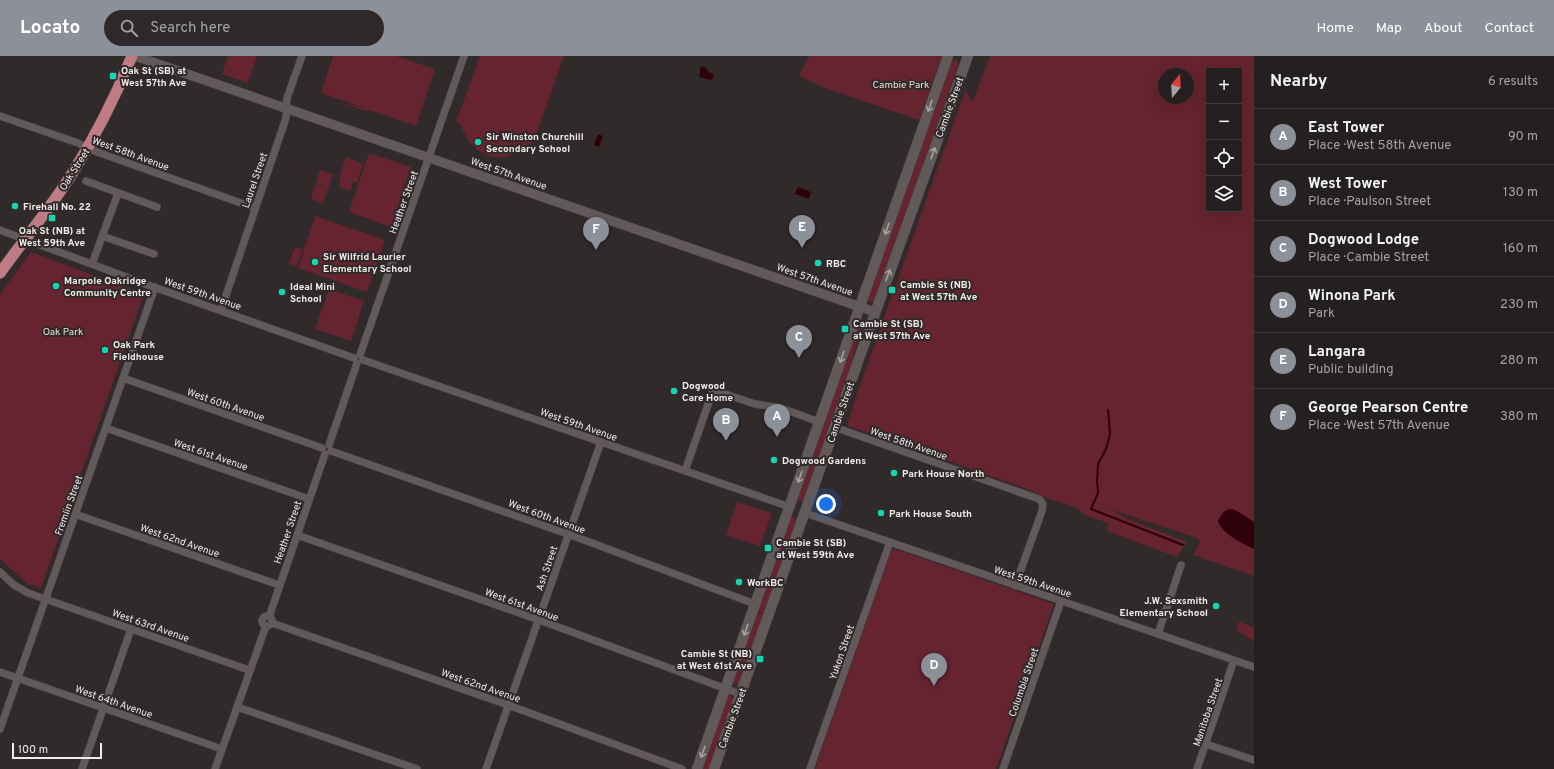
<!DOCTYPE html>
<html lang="en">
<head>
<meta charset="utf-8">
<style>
	:root { --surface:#252020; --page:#2d2829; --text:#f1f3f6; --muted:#a3a3a5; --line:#423e3e; --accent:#8c9099 }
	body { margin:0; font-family:Overpass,sans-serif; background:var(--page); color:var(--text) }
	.controls { position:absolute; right:12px; top:12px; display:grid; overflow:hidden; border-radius:0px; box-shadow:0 4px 16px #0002 }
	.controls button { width:36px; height:36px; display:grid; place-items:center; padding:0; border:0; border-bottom:1px solid var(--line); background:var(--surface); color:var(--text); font:20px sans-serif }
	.compass { position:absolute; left:1158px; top:12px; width:36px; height:36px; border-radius:50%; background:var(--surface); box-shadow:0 4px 16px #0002; rotate:18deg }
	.scale { position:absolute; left:12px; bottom:10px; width:90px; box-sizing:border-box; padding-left:4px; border:2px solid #f0ebeb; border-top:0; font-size:11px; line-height:14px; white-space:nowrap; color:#f0ebeb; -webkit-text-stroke:3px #312a2a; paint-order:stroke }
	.you { position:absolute; left:826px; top:448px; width:14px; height:14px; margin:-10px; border:3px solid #fff; border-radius:50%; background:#1a73e8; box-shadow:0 0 0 6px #1a73e833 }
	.badge { display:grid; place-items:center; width:26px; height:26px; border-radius:50%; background:var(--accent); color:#fff; font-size:13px; font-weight:700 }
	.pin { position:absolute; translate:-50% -33px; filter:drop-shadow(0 1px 2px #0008) }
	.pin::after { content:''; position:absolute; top:21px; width:14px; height:12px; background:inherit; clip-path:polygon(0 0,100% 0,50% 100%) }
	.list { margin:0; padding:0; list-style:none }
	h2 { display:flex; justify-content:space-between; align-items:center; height:52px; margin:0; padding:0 16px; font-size:17px }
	h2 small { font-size:13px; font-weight:400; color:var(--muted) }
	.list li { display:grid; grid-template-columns:26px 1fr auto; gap:12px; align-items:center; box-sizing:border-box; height:56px; padding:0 16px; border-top:1px solid var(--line) }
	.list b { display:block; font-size:15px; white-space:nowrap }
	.list p { margin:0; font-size:13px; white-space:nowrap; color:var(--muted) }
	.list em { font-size:13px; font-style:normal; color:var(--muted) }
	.icon { flex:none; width:22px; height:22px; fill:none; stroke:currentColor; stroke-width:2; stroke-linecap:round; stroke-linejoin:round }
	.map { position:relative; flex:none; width:1254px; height:713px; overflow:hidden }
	header { display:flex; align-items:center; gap:24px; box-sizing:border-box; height:56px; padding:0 20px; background:var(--accent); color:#fff }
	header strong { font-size:19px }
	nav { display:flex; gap:22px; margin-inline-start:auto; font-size:14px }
	.search { width:280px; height:36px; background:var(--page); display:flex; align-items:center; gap:10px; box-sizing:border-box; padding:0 14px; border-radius:22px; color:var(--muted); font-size:15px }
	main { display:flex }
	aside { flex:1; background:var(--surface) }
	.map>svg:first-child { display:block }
	.green { fill:#65242f; fill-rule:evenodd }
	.water { fill:#2e000a }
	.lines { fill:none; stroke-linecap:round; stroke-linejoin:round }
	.stream { stroke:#2e000a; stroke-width:2 }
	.minor-casing { stroke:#4d4647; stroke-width:8 }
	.tertiary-casing { stroke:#4d4647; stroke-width:10 }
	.secondary-casing { stroke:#4d4647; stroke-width:11 }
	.primary-casing { stroke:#4d4647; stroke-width:12 }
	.minor { stroke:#61595a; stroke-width:7 }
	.tertiary { stroke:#61595a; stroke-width:9 }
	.secondary { stroke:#61595a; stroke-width:10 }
	.primary { stroke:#bf7c85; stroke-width:11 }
	.oneway { stroke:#a8a2a2 }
	.poi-dot { fill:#15d5b3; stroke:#312a2a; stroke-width:1.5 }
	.labels { text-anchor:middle; stroke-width:4; stroke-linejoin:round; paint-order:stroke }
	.poi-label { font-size:10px; font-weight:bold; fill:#f0ebeb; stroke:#312a2a; text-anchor:start }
	.park-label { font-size:10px; fill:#f0d9da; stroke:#312a2a }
	.street-label { font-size:10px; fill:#f0ebeb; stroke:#312a2a }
</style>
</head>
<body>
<header>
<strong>Locato</strong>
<div class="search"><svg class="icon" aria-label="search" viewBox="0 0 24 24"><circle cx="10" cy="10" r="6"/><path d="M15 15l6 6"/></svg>Search here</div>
<nav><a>Home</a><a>Map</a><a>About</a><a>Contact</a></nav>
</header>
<main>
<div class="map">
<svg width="1254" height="713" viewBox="0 0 1254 713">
	<rect width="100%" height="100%" fill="#312a2a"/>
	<g class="green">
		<polygon points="228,0 257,0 248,27 222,18"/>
		<polygon points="333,0 396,0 435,13 416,70 369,54 368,55 333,46 365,52 321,37"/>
		<path d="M 480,0 L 564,0 L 536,79 L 529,91 L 528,90 C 499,113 471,99 460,67 L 456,66 Z"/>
		<polygon points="809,0 941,0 941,2 919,64 825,32 799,20"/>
		<path d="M 990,0 L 1254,0 L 1254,520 L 1193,499 L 1200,486 L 1197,482 L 1109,453 L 1130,464 L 1187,486 L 1177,501 L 1107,475 L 1108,467 L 1083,458 L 1076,451 L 1046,442 L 1030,434 L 870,377 L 847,370 L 855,343 L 965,35 L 973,45 ZM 1209,15 L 1239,15 L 1239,153 L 1209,153 ZM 1164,18 L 1188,18 L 1188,42 L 1164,42 Z"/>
		<polygon points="955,3 958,6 958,10 876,243 873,247 866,244 950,6"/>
		<polygon points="369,97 411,111 391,171 349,156"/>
		<polygon points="346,101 363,108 357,127 353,126 350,135 339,131 341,123 339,122"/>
		<polygon points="320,114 333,118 328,133 316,128"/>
		<polygon points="315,129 328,133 323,148 311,143"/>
		<polygon points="315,160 385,184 367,236 298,212"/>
		<polygon points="295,191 303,193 297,210 289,208"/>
		<polygon points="31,196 144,238 41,532 28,528 0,503 0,238"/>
		<polygon points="329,233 364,245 351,285 315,273"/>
		<polygon points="860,262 865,264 855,293 852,309 804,446 797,444"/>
		<polygon points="737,446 772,457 760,490 726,479"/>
		<polygon points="790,460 798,463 765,558 756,555"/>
		<polygon points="895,493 1054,548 996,713 815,713 891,495"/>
		<polygon points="756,556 765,559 739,630 732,627"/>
		<polygon points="1240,566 1254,572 1254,585 1236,574 1237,568"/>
		<polygon points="728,640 731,640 734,644 710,713 701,713"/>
	</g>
	<g class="water">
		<polygon points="701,10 706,12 708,16 714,18 712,24 699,21"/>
		<polygon points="598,78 603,80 599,91 594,89"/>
		<polygon points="798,131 811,136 809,143 795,138"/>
		<path d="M 1231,453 L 1237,455 L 1254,466 L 1254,493 C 1242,487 1223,479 1218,465 C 1221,459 1223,454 1231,453 Z"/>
	</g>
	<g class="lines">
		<polyline class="stream" points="1108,354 1110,378 1106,393 1098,408 1097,425 1098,437 1091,453 1183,489"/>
		<g class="minor-casing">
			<g id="minor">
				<polyline points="0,60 78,87 97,96 255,152"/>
				<polyline points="86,125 157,151"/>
				<polyline points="0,174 148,229 354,302"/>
				<polyline points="102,180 154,198"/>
				<polyline points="92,208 118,137"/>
				<polyline points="221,254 286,62 287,42 302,0"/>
				<polyline points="360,299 464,0"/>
				<polyline points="363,304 790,451"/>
				<polyline points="123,322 322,392"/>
				<polyline points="834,371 1039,443 1043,448 1042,455 1015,530"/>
				<polyline points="106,372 309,443"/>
				<polyline points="329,389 357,307"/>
				<polyline points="331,395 576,481 755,548"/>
				<polyline points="685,415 713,334 755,348 781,352 819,366"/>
				<polyline points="805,457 1254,611"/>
				<polyline points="75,458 279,529"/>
				<polyline points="297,479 539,564 740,638"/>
				<polyline points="0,516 14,529 28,537 249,614"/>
				<circle cx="267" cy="565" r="5"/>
				<polyline points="269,561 325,398"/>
				<polyline points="272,567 508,649 682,713"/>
				<polyline points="1158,578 1181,509"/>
				<polyline points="0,616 222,693"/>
				<polyline points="237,651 417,713"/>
				<polyline points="0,673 155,231"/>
				<polyline points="1206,688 1254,704"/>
				<polyline points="82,713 131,573"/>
				<polyline points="215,713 266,570"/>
				<polyline points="486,713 601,386"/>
				<polyline points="810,713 890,486"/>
				<polyline points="1003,713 1061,545"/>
				<polyline points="1197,713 1234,604"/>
			</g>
		</g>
		<g class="tertiary-casing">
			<polyline id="tertiary" points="135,0 875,256"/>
		</g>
		<g class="secondary-casing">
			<g id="secondary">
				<polyline points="697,713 948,0"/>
				<polyline points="714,713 878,249 968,0"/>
			</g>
		</g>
		<g class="primary-casing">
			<path id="primary" d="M 0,217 C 23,185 48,155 70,121 C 94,83 115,42 132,0"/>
		</g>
		<use href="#minor" class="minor"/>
		<use href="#tertiary" class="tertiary"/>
		<use href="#secondary" class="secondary"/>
		<use href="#primary" class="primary"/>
	</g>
	<defs><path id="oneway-shaft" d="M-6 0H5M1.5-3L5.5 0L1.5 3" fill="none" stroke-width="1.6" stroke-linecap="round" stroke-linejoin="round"/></defs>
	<g class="oneway">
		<use href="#oneway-shaft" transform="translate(930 50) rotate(109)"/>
		<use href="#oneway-shaft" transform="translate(933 97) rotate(-70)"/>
		<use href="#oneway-shaft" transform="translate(887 173) rotate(109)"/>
		<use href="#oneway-shaft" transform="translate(888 219) rotate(-70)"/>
		<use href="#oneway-shaft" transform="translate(842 301) rotate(109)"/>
		<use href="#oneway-shaft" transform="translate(800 421) rotate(109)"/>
		<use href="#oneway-shaft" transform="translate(746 574) rotate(109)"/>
		<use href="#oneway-shaft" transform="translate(703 696) rotate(109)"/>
	</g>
	<g class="poi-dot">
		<rect x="109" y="16" width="8" height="8" rx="2"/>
		<circle cx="478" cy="86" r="4"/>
		<circle cx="15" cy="150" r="4"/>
		<rect x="48" y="158" width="8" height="8" rx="2"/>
		<circle cx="315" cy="206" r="4"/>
		<circle cx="818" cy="207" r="4"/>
		<circle cx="56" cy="230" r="4"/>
		<rect x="888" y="230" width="8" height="8" rx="2"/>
		<circle cx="282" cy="236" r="4"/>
		<rect x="841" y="269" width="8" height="8" rx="2"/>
		<circle cx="105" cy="294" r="4"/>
		<circle cx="674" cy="335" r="4"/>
		<circle cx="774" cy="404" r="4"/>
		<circle cx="894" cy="417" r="4"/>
		<circle cx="881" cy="457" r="4"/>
		<rect x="764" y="488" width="8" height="8" rx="2"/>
		<circle cx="739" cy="526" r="4"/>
		<circle cx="1216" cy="550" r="4"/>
		<rect x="756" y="599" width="8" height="8" rx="2"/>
	</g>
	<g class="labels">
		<g class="poi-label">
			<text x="121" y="18">Oak St (SB) at<tspan x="121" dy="12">West 57th Ave</tspan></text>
			<text x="486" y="84">Sir Winston Churchill<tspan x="486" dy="12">Secondary School</tspan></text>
			<text x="23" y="154">Firehall No. 22</text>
			<text x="52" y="178" text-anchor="middle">Oak St (NB) at<tspan x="52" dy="12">West 59th Ave</tspan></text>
			<text x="323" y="204">Sir Wilfrid Laurier<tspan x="323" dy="12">Elementary School</tspan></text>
			<text x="826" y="211">RBC</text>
			<text x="64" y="228">Marpole Oakridge<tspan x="64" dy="12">Community Centre</tspan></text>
			<text x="900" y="232">Cambie St (NB)<tspan x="900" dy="12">at West 57th Ave</tspan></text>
			<text x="290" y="234">Ideal Mini<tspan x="290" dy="12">School</tspan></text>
			<text x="853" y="271">Cambie St (SB)<tspan x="853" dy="12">at West 57th Ave</tspan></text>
			<text x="113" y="292">Oak Park<tspan x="113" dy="12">Fieldhouse</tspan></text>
			<text x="682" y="333">Dogwood<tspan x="682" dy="12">Care Home</tspan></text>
			<text x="782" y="408">Dogwood Gardens</text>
			<text x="902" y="421">Park House North</text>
			<text x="889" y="461">Park House South</text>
			<text x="776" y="490">Cambie St (SB)<tspan x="776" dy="12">at West 59th Ave</tspan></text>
			<text x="747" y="530">WorkBC</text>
			<text x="1208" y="548" text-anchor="end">J.W. Sexsmith<tspan x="1208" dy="12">Elementary School</tspan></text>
			<text x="752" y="601" text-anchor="end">Cambie St (NB)<tspan x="752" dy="12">at West 61st Ave</tspan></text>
		</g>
		<g class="park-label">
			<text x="901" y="32">Cambie Park</text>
			<text x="63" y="279">Oak Park</text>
		</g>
		<g class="street-label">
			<text transform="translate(949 51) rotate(-70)" y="4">Cambie Street</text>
			<text transform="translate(131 97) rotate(20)" y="4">West 58th Avenue</text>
			<text transform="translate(74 113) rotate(-58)" y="4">Oak Street</text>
			<text transform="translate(509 117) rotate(19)" y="4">West 57th Avenue</text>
			<text transform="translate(254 124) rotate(-71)" y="4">Laurel Street</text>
			<text transform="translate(403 146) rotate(-70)" y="4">Heather Street</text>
			<text transform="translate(815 223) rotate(19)" y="4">West 57th Avenue</text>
			<text transform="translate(203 237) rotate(19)" y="4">West 59th Avenue</text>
			<text transform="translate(226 348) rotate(19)" y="4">West 60th Avenue</text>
			<text transform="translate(840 356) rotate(-71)" y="4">Cambie Street</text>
			<text transform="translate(579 368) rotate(19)" y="4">West 59th Avenue</text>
			<text transform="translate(909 387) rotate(19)" y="4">West 58th Avenue</text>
			<text transform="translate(211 398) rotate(19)" y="4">West 61st Avenue</text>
			<text transform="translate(68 449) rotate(-70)" y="4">Fremlin Street</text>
			<text transform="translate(547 460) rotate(20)" y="4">West 60th Avenue</text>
			<text transform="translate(287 476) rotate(-71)" y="4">Heather Street</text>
			<text transform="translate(180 484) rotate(19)" y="4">West 62nd Avenue</text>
			<text transform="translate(546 512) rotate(-71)" y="4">Ash Street</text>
			<text transform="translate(1033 525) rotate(18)" y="4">West 59th Avenue</text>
			<text transform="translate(522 548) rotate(20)" y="4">West 61st Avenue</text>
			<text transform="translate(151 569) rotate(19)" y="4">West 63rd Avenue</text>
			<text transform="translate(841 596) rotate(-71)" y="4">Yukon Street</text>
			<text transform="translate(1023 626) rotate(-71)" y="4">Columbia Street</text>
			<text transform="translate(481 629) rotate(19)" y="4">West 62nd Avenue</text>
			<text transform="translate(114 645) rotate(19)" y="4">West 64th Avenue</text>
			<text transform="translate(1207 656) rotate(-71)" y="4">Manitoba Street</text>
			<text transform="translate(732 662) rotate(-70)" y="4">Cambie Street</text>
		</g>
	</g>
</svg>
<div class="controls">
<button>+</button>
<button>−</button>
<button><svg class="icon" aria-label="locate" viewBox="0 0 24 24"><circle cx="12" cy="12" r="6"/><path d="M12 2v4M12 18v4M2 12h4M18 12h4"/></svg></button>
<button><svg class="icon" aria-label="layers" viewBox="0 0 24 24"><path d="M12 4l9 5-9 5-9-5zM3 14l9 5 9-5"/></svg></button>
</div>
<svg class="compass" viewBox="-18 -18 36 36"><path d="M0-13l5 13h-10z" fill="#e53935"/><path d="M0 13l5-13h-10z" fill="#a3a3a5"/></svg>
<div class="scale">100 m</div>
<div class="you"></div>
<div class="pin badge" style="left:777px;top:381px">A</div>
<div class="pin badge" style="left:726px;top:385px">B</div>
<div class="pin badge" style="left:799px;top:302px">C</div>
<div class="pin badge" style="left:934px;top:630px">D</div>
<div class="pin badge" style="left:802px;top:192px">E</div>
<div class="pin badge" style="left:596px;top:194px">F</div>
</div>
<aside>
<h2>Nearby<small>6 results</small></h2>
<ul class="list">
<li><span class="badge">A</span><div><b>East Tower</b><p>Place · West 58th Avenue</p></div><em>90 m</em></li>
<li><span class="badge">B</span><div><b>West Tower</b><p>Place · Paulson Street</p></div><em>130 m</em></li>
<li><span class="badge">C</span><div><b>Dogwood Lodge</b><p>Place · Cambie Street</p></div><em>160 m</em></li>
<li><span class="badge">D</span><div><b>Winona Park</b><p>Park</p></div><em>230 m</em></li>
<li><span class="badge">E</span><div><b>Langara</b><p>Public building</p></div><em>280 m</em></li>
<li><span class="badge">F</span><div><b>George Pearson Centre</b><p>Place · West 57th Avenue</p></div><em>380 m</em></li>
</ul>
</aside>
</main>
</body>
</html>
